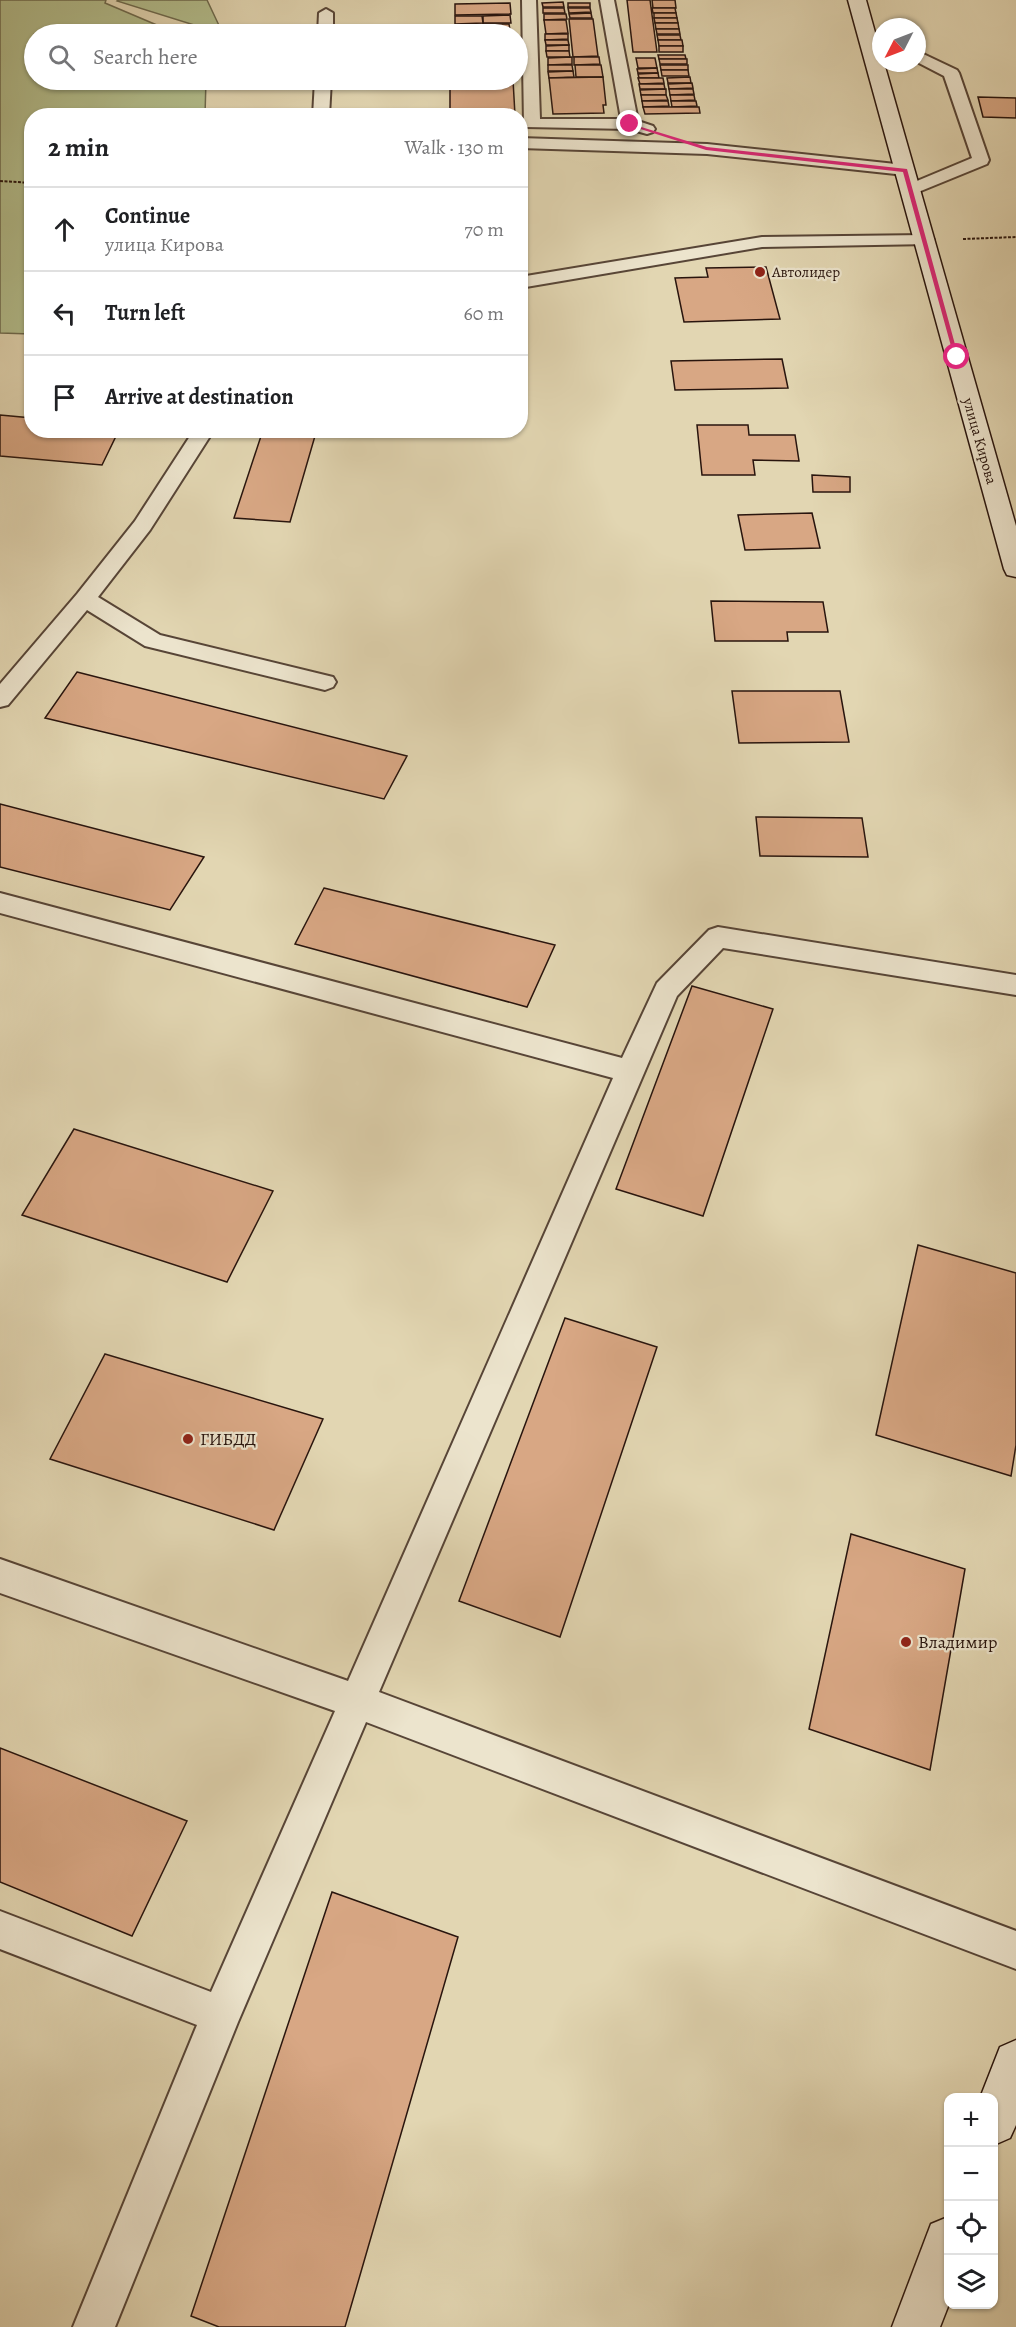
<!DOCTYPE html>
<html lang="en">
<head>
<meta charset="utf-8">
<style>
	:root { --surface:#fff; --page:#f2f2f2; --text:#202124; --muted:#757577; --line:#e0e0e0 }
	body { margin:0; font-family:Alegreya,serif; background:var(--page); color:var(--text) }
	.controls { position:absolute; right:18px; bottom:18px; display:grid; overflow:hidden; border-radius:12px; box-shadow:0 2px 4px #0004 }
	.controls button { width:54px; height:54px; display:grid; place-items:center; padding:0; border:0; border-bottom:2px solid var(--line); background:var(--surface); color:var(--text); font:30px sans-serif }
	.compass { position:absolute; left:872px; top:18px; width:54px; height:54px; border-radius:50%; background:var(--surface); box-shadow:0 2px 4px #0004; rotate:228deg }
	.stop { position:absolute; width:18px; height:18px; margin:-14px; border:4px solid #db2777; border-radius:50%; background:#fff }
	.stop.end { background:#db2777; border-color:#fff; box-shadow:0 2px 6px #0008 }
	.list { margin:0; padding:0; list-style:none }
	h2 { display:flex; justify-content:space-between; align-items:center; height:78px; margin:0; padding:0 24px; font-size:26px }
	h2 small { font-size:20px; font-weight:400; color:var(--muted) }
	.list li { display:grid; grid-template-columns:39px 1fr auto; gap:18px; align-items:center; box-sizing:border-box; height:84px; padding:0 24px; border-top:2px solid var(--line) }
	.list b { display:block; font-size:22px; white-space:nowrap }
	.list p { margin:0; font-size:20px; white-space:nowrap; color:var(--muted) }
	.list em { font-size:20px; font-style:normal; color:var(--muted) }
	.icon { flex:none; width:33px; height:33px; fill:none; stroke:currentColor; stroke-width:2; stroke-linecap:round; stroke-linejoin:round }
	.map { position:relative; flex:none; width:1016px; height:2327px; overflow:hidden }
	.search { position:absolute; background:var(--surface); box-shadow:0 2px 4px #0004; left:24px; top:24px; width:504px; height:66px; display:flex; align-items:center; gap:15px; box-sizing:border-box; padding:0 21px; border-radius:33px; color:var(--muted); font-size:22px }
	.panel { position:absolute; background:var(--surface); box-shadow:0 2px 4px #0004; left:24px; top:108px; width:504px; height:330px; border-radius:24px }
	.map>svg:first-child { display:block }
	.green { fill:#b3be8d; stroke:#6e6a4e; stroke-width:1.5 }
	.building { fill:#d8a784; stroke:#29150e; stroke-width:1.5 }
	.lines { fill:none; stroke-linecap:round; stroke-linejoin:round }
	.service-casing { stroke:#574537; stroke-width:4 }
	.secondary-casing { stroke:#29150e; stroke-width:3 }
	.path { stroke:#29150e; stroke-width:2; stroke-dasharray:3 1.5; stroke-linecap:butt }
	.service { fill:#ece4cd; fill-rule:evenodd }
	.secondary { fill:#ece4cd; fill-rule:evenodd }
	.route { fill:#db2777 }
	.poi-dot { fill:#8f2418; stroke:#ece4cd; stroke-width:2 }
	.labels { text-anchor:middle; stroke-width:4.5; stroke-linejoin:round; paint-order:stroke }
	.far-poi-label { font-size:15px; fill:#29150e; stroke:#ece4cd; text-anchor:start }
	.far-street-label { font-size:15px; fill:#29150e; stroke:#ece4cd }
	.poi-label { font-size:18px; fill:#29150e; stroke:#ece4cd; text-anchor:start }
</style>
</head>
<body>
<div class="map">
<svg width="1016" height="2327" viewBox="0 0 1016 2327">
	<rect width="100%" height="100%" fill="#e2d6b2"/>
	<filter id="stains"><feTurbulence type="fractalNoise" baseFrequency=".00333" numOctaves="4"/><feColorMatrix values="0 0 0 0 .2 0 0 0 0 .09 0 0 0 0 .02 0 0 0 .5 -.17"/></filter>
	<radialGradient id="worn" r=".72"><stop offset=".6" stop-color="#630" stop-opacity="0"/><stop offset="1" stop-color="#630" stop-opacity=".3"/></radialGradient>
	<g class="green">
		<polygon points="0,0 106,0 105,3 178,34 34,34 34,80 206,80 205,115 32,116 31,334 0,333"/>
		<polygon points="118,0 207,0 223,34 117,1"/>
	</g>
	<g class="building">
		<polygon points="627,0 650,0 657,52 633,52"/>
		<polygon points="652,0 675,0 676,8 653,8"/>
		<polygon points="563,2 564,7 543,7 542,3"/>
		<polygon points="510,3 511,14 455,15 455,4"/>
		<rect x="568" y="3" width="22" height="4"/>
		<polygon points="543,8 564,8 565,13 543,13"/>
		<polygon points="568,8 590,8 591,12 569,13"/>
		<polygon points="652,8 675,8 676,13 653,13"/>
		<polygon points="591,13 592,18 570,18 569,14"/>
		<polygon points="654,13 676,13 677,18 654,18"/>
		<polygon points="544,14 566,14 567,19 544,20"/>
		<polygon points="510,15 511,23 483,23 483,16"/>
		<polygon points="455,16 482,16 483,23 455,24"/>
		<polygon points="654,18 677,18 678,23 655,23"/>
		<polygon points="569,19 593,19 598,56 573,57"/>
		<polygon points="544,20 566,20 568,33 546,34"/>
		<polygon points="655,23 678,23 679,29 656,29"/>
		<polygon points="483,24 509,24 510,30 483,31"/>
		<polygon points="457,25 481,25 482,31 457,31"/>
		<polygon points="656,29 679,29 680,34 657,34"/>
		<polygon points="545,34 568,34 568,39 545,40"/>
		<polygon points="657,35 680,35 681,40 658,40"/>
		<polygon points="545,40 568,40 569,45 546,45"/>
		<polygon points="658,40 682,40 683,46 659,46"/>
		<polygon points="569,45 569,51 546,51 546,46"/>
		<rect x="659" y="46" width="24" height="6"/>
		<polygon points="546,51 569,51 570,57 547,57"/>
		<polygon points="658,55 685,55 686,59 659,59"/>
		<polygon points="572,57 572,64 548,65 548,58"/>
		<polygon points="574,57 599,57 600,64 574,65"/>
		<polygon points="636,58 655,58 657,68 638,68"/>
		<polygon points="659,59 687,59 687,64 660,64"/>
		<polygon points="548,65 572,65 573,71 548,71"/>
		<polygon points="575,65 601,65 603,77 576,77"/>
		<polygon points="660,65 688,65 688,70 661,70"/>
		<polygon points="657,68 658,73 638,73 637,69"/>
		<polygon points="661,70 688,70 689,76 662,76"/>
		<polygon points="573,71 574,77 549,78 548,72"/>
		<polygon points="658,73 659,78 639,78 638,74"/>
		<polygon points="603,77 606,105 603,105 604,113 553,114 549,78"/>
		<polygon points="690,77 691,83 668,83 667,78"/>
		<polygon points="638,78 663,78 664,83 640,84"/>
		<polygon points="450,80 513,80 515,115 450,116"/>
		<polygon points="692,83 693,88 669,89 668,84"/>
		<polygon points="639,84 664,84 665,89 640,89"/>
		<polygon points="666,89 666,95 641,95 640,90"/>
		<polygon points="669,89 693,89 694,94 670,95"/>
		<polygon points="641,95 666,95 668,100 642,101"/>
		<polygon points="670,95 694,95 695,100 671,101"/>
		<polygon points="978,97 1016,98 1016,118 983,117"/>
		<polygon points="642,101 668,101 669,106 643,107"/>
		<polygon points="671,101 696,101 697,106 672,107"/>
		<polygon points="643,107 699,107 700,113 645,114"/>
		<polygon points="766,267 780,319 684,322 675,278 708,277 706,268"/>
		<polygon points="782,359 788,388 675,390 671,361"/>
		<polygon points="0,415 32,418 32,430 119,430 102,465 0,456"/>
		<polygon points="697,425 748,425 749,435 795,435 799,461 753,460 755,475 702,475"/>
		<polygon points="262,433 315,436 290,522 234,518"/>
		<polygon points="812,475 850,477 850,492 813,492"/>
		<polygon points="812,513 820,548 745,550 738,515"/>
		<polygon points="711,601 823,602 828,632 787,632 788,641 715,641"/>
		<polygon points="77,672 407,756 384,799 45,718"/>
		<polygon points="732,691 840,691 849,742 739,743"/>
		<polygon points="0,804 204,857 170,910 0,867"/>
		<polygon points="756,817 862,818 868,857 760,856"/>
		<polygon points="324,888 555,945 527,1007 295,944"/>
		<polygon points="692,986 773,1009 703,1216 616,1189"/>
		<polygon points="74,1129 273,1191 227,1282 22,1215"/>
		<polygon points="918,1245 1016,1273 1016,1445 1011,1476 876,1435"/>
		<polygon points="565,1318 657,1347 560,1637 459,1601"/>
		<polygon points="105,1354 323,1419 274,1530 50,1459"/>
		<polygon points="851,1534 965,1569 930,1770 809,1729"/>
		<polygon points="0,1748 187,1821 132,1936 0,1882"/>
		<polygon points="332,1892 458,1937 345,2327 219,2327 191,2316"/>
	</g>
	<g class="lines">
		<g class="service-casing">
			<g id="service">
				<polygon points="522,0 536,0 540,119 621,119 600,0 614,0 638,121 653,126 655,129 653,132 647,134 629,129 526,127 524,124"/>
				<polygon points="326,9 333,13 333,34 318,34 319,13"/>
				<polygon points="917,51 957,70 959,73 989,160 987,164 911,195 905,194 903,190 905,186 972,158 944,76 917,62"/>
				<polygon points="315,80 331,80 329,116 313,116"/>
				<polygon points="520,138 707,144 905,165 913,170 905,175 707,154 520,148"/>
				<polygon points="925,235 931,236 934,240 931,244 762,247 520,288 520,277 762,237"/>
				<polygon points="194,430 214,430 150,530 98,597 160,635 333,677 336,682 333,687 325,690 145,646 87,610 8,705 0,707 0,684 77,594 135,521"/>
				<polygon points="0,893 622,1058 657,983 709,930 718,927 1016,975 1016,995 723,948 677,996 379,1692 1016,1931 1016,1969 366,1722 238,2022 115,2327 73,2327 197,2025 0,1949 0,1911 211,1992 335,1711 0,1593 0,1559 348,1681 613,1078 0,913"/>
			</g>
		</g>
		<g class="secondary-casing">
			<g id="secondary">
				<polygon points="848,0 866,0 881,54 881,63 884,63 1016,526 1016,577 1007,575 1004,569"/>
				<polygon points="1016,2040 1016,2125 1010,2138 994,2145 994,2098 980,2098 1000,2047"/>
				<polygon points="948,2217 949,2304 940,2327 892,2327 931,2224"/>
			</g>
		</g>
		<g class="path">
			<polyline points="0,181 32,183"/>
			<polyline points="963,239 1016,237"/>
		</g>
		<use href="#service" class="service"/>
		<use href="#secondary" class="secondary"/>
	</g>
	<polygon class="route" points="628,123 707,147 907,169 959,359 954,357 903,172 706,150 628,125"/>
	<g class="poi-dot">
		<circle cx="760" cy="272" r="6"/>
		<circle cx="188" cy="1439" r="6"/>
		<circle cx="906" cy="1642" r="6"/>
	</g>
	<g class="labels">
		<g class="far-poi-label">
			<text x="772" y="277">Автолидер</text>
		</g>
		<g class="far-street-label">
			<text transform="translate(980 441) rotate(74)" y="5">улица Кирова</text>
		</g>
		<g class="poi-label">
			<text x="200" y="1445">ГИБДД</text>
			<text x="918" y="1648">Владимир</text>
		</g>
	</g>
	<rect width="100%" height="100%" filter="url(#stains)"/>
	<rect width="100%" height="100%" fill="url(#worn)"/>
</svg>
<div class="controls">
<button>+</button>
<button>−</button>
<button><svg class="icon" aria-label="locate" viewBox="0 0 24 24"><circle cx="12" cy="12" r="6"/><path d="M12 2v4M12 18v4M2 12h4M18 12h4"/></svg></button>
<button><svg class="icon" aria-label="layers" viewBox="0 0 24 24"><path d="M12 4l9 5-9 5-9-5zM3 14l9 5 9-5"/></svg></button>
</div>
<svg class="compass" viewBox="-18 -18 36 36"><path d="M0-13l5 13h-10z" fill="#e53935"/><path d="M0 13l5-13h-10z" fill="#757577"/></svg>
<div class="stop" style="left:957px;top:357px"></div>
<div class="stop end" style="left:630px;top:124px"></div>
<div class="search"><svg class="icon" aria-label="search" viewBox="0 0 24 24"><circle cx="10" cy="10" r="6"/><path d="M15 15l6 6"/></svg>Search here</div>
<section class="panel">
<h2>2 min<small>Walk · 130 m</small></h2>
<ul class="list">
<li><svg class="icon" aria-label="ahead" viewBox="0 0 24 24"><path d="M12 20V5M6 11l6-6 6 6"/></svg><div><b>Continue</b><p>улица Кирова</p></div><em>70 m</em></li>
<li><svg class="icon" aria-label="left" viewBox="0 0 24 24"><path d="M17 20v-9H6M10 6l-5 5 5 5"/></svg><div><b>Turn left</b></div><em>60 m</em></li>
<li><svg class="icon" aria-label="arrive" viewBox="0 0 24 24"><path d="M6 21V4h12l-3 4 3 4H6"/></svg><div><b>Arrive at destination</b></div></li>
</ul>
</section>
</div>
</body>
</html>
